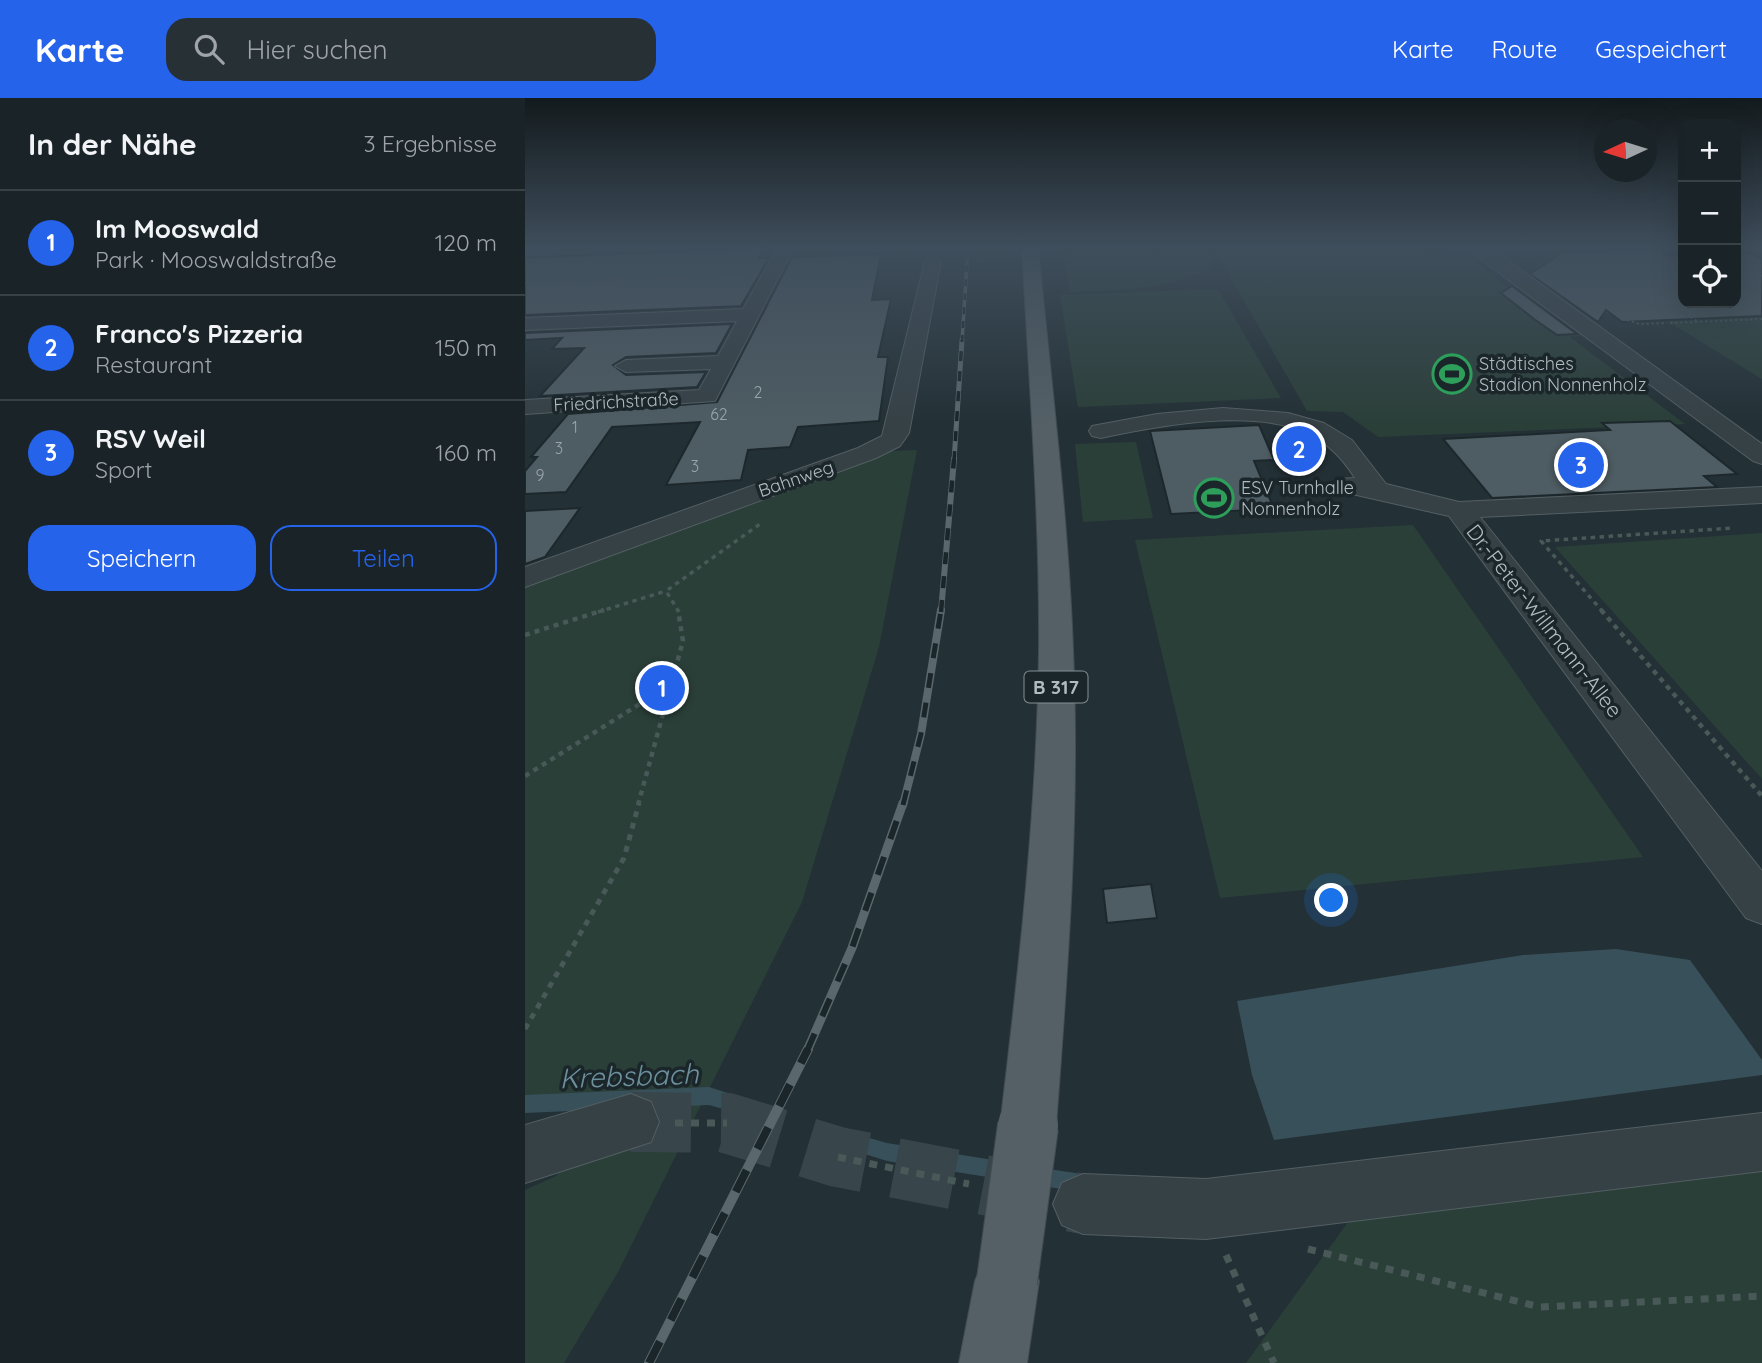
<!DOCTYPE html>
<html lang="de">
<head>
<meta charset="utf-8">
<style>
	:root { --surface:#1a2428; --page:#273034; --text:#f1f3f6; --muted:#9fa4a8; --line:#384145; --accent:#2563eb }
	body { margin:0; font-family:Quicksand,sans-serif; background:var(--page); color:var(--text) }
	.controls { position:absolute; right:21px; top:21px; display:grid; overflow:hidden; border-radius:14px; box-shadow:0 7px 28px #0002 }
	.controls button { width:63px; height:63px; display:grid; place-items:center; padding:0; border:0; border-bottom:2px solid var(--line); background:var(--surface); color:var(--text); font:35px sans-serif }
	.compass { position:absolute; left:1069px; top:21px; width:63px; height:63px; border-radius:50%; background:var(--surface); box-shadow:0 7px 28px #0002; rotate:266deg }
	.you { position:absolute; left:807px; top:803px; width:24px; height:24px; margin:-18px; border:5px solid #fff; border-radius:50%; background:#1a73e8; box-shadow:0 0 0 10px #1a73e833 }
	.badge { display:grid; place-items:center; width:46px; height:46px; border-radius:50%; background:var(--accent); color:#fff; font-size:23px; font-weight:700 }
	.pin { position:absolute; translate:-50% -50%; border:4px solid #fff; box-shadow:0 2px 7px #0006 }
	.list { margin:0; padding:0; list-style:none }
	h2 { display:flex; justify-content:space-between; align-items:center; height:91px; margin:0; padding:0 28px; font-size:30px }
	h2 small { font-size:23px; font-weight:400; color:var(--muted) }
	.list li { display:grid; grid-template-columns:46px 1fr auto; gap:21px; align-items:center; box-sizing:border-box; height:105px; padding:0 28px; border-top:2px solid var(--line) }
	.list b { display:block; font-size:26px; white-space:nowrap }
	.list p { margin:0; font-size:23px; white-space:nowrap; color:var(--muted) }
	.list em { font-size:23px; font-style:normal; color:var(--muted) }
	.actions { display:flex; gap:14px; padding:21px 28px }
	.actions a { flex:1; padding:16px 0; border:2px solid var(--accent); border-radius:21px; text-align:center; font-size:24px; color:var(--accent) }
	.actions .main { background:var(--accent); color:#fff }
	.icon { flex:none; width:38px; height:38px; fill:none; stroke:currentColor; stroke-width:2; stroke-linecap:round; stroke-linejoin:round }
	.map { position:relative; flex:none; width:1237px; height:1265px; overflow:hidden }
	header { display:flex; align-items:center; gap:42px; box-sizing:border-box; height:98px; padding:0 35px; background:var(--accent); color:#fff }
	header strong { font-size:33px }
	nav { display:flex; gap:38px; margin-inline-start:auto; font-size:24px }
	.search { width:490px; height:63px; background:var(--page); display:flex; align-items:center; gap:18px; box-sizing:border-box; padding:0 24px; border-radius:21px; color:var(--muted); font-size:26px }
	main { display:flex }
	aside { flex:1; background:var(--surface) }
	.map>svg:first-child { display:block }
	.green { fill:#2b3f39 }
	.water { fill:#38505a }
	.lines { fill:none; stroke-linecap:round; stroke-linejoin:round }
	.stream { fill:#38505a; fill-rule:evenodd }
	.building { fill:#4e5d63; stroke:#1d282c; stroke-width:2 }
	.minor-tunnel { stroke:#38454a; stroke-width:60; stroke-dasharray:60 30; stroke-linecap:butt }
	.minor-casing { stroke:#535f63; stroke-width:2 }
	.major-casing { stroke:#424d52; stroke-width:2 }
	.path-far4 { stroke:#485957; stroke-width:2; stroke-dasharray:2.5 2.5; stroke-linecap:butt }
	.path-far3 { stroke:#485957; stroke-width:3.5; stroke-dasharray:4.5 4.5; stroke-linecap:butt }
	.path-far2 { stroke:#485957; stroke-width:4.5; stroke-dasharray:5 5; stroke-linecap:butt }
	.path-far1 { stroke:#485957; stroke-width:5; stroke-dasharray:6 6; stroke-linecap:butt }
	.path { stroke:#485957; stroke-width:7; stroke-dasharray:8 8; stroke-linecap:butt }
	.minor { fill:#364146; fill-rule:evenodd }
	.major { fill:#546066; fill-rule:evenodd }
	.rail-far5-casing { stroke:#5a686e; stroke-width:3.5 }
	.rail-far4-casing { stroke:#5a686e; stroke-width:5 }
	.rail-far3-casing { stroke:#5a686e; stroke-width:6 }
	.rail-far2-casing { stroke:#5a686e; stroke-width:8 }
	.rail-far1-casing { stroke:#5a686e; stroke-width:9 }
	.rail-casing { stroke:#5a686e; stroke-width:10 }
	.rail-far5 { stroke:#1b262a; stroke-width:2.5; stroke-dasharray:7; stroke-linecap:butt }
	.rail-far4 { stroke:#1b262a; stroke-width:3.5; stroke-dasharray:10; stroke-linecap:butt }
	.rail-far3 { stroke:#1b262a; stroke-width:4.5; stroke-dasharray:12; stroke-linecap:butt }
	.rail-far2 { stroke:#1b262a; stroke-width:5; stroke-dasharray:15; stroke-linecap:butt }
	.rail-far1 { stroke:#1b262a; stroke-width:6; stroke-dasharray:19; stroke-linecap:butt }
	.rail { stroke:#1b262a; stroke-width:8; stroke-dasharray:24; stroke-linecap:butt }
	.major-bridge-casing { stroke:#424d52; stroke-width:62; stroke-linecap:butt }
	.path-bridge { stroke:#485957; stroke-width:2; stroke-dasharray:2.5 2.5; stroke-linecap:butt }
	.major-bridge { stroke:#546066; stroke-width:60 }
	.labels { text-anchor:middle; stroke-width:7; stroke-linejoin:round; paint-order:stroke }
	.far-number-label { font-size:16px; fill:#98a4aa }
	.far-poi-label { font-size:18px; fill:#b0bcc2; stroke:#1b262a; text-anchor:start }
	.far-street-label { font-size:18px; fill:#b0bcc2; stroke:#1b262a }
	.shield { fill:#1b262a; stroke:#838f94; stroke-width:2 }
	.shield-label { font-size:19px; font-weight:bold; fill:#b0bcc2 }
	.street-label { font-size:21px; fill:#b0bcc2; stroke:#1b262a }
	.near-water-label { font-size:28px; font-style:italic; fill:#6d909d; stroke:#1b262a }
</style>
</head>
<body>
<header>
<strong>Karte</strong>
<div class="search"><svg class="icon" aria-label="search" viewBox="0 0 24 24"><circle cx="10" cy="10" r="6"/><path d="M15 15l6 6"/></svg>Hier suchen</div>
<nav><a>Karte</a><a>Route</a><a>Gespeichert</a></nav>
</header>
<main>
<aside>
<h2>In der Nähe<small>3 Ergebnisse</small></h2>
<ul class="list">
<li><span class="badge">1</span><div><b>Im Mooswald</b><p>Park · Mooswaldstraße</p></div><em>120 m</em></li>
<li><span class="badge">2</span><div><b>Franco's Pizzeria</b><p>Restaurant</p></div><em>150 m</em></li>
<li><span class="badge">3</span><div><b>RSV Weil</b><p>Sport</p></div><em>160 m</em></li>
</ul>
<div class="actions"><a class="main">Speichern</a><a>Teilen</a></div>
</aside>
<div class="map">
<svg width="1237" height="1265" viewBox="0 0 1237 1265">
	<rect width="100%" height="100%" fill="#233035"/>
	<g class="green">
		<path d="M 565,149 L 637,154 L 639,149 L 685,149 L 690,159 L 684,167 L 690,168 C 635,193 604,192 545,194 L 538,155 Z"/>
		<polygon points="688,149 866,149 947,160 987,194 1003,194 1063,237 1045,239 1160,326 853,339 818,314 782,313"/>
		<polygon points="1039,149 1158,149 1158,205 1211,205 1211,150 1237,150 1237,281 1142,223 1120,224 1073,213 1009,170"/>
		<polygon points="693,191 756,300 553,309 535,197"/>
		<polygon points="611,344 628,420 558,424 550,346"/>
		<polygon points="392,352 354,549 277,804 93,1174 39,1265 0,1265 0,1092 31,1078 69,1033 76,996 0,1001 0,487 365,353"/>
		<polygon points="888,427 1118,759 695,800 610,442"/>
		<polygon points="1237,435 1237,681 1030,449"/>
		<polygon points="1237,1057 1237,1265 721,1265 831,1113"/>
	</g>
	<polygon class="water" points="1091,851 1165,862 1237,962 1237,977 749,1042 727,977 712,903 998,857"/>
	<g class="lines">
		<g class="stream">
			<polygon points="184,989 215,999 218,1005 215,1011 209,1014 184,1007 0,1015 0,997"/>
			<polygon points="320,1033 362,1045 481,1064 488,1066 490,1073 488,1080 481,1082 362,1063 314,1048 311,1042 314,1036"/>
			<polygon points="510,1069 557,1076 564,1078 566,1085 564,1092 557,1094 510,1087 503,1085 501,1078 503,1071"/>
		</g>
	</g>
	<g class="building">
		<polygon points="240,150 234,160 244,160 216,208 0,217 0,160"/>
		<polygon points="1133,152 1143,158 1158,157 1158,205 1211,205 1211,155 1224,155 1237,161 1237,218 1097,224 1081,212 1073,224 1005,176 1038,154"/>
		<polygon points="356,156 347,202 366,201 353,259 363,259 354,323 273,329 265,349 223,352 216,382 141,387 175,324 87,329 41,394 0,396 0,373 12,359 6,359 43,316 192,304 267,159"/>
		<polygon points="987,188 1052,236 1032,237 1009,221 976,195"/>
		<polygon points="207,226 191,255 101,259 88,267 101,277 181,274 172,289 15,298 59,250 27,251 37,240 0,242 0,235"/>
		<polygon points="1145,323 1212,376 1179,378 1192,389 967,400 918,341 1085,332 1077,325"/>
		<polygon points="734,327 749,362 729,363 749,411 646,416 625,333"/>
		<polygon points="55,410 20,459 0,466 0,413"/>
		<polygon points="626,786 632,820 582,825 578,791"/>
	</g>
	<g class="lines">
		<polyline class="minor-tunnel" points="106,1024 202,1025 313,1059 558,1106"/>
		<g class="minor-casing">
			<g id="minor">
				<polygon points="0,149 77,149 69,154 7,156 1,154"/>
				<polygon points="253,149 269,149 190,303 0,316 0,302 174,292 186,271 101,274 90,268 101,262 193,258 212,223 0,232 0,220 218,211"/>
				<polygon points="948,149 964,149 1237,346 1237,366 1228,363 950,157"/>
				<polygon points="408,158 416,163 384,335 375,348 351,360 0,489 0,469 333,350 357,338 400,163"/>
				<path d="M 698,310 L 763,315 L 799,325 L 827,342 L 861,386 L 934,404 L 1237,389 L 1237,405 L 955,419 L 1237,773 L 1237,826 L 1221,820 L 924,418 L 814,393 L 810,387 L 814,381 L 830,380 C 817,360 804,346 783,336 C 729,309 633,328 576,340 L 567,338 L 564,333 L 567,328 L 632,316 Z"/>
				<polygon points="106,996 126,1004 134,1024 126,1044 0,1085 0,1027"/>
				<polygon points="1237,1015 1237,1073 681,1141 558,1136 537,1127 528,1106 537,1085 558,1076 681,1081"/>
			</g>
		</g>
		<g class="major-casing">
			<g id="major">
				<path d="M 497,149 L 513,149 C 526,283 543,417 548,551 C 555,710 543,869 531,1028 L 523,1048 L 503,1056 L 483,1048 L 475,1028 C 494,870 512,712 514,552 C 515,418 504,283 497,149 Z"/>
				<polygon points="482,1151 505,1160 514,1183 502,1265 434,1265 450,1183 459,1160"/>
			</g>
		</g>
		<g class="path-far4">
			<polyline points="533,149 549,149"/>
			<polyline points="319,154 384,152"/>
			<polyline points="453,162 458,162 459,149"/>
			<polyline points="1227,173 1237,178"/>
			<polyline points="1212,181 1232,180"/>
			<polyline points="1211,182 1237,196"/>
			<polyline points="0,185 216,177"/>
			<polyline points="1148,209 1172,223"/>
			<polyline points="1102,222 1115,226 1142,225"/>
			<polyline points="1145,225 1237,221"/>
		</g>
		<g class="path-far3">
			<polyline points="73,514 141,493"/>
			<polyline points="154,514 141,493 235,426"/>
			<polyline points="1078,514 1016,443 1208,430"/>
		</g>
		<g class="path-far2">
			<polyline points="1076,512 1237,698"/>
			<polyline points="0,537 79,512"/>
			<polyline points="0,678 145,587"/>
			<polyline points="113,707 158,543 153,512"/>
		</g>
		<polyline class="path-far1" points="0,931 99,760 114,705"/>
		<g class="path">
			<polyline points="150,1025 202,1025"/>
			<polyline points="313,1059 444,1086"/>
			<polyline points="783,1151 1015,1209 1237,1198"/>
			<polyline points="701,1157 749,1265"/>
		</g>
		<use href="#minor" class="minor"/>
		<use href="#major" class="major"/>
		<g class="rail-far5-casing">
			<polyline id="rail-far5" points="437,244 443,149"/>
		</g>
		<g class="rail-far4-casing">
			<polyline id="rail-far4" points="429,363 437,242"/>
		</g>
		<g class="rail-far3-casing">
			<polyline id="rail-far3" points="416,514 429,361"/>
		</g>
		<g class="rail-far2-casing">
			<polyline id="rail-far2" points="378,707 396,636 416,512"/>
		</g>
		<g class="rail-far1-casing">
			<polyline id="rail-far1" points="282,953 327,850 378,705"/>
		</g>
		<g class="rail-casing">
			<polyline id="rail" points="124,1265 283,951"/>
		</g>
		<use href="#rail-far5" class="rail-far5"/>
		<use href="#rail-far4" class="rail-far4"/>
		<use href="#rail-far3" class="rail-far3"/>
		<use href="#rail-far2" class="rail-far2"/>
		<use href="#rail-far1" class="rail-far1"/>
		<use href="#rail" class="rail"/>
		<g class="major-bridge-casing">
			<polyline id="major-bridge" points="482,1183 503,1028"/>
		</g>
		<polyline class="path-bridge" points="438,151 485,149"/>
		<use href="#major-bridge" class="major-bridge"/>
	</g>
	<linearGradient id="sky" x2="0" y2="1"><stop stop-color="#131a1d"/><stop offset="0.46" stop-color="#3f4e5c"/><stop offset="1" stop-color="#3f4e5c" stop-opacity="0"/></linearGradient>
	<rect width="1237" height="326" fill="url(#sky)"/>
	<defs>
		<g id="stadium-ring" transform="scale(2.0125)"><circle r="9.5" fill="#1b262a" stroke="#2e9e5b" stroke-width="1.5"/><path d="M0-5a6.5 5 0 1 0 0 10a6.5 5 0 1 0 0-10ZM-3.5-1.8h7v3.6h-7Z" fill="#2e9e5b"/></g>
	</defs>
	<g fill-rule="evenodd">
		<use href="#stadium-ring" x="927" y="276"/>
		<use href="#stadium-ring" x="689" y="400"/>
	</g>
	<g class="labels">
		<g class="far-number-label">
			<text x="233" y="300">2</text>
			<text x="194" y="322">62</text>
			<text x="50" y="335">1</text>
			<text x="34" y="356">3</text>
			<text x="170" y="374">3</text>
			<text x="15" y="383">9</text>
		</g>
		<g class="far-poi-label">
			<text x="954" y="272">Städtisches<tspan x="954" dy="21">Stadion Nonnenholz</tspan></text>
			<text x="716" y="396">ESV Turnhalle<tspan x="716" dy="21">Nonnenholz</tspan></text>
		</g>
		<g class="far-street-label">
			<text transform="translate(91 304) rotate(-3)" y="6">Friedrichstraße</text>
			<text transform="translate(271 381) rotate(-19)" y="6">Bahnweg</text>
		</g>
		<rect class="shield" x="499.5" y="573.5" width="63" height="31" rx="5"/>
		<g class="shield-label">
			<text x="531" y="596">B 317</text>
		</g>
		<g class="street-label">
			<text transform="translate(1019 523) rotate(52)" y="7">Dr.-Peter-Willmann-Allee</text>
		</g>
		<g class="near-water-label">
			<text transform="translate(104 978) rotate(-2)" y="10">Krebsbach</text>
		</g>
	</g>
</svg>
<div class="controls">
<button>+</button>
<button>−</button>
<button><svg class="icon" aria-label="locate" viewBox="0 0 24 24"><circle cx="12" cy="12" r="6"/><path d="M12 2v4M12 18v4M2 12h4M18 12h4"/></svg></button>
</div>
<svg class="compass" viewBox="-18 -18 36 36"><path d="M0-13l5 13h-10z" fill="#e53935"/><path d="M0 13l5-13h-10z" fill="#9fa4a8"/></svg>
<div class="you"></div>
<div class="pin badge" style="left:137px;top:590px">1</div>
<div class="pin badge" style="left:774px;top:351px">2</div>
<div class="pin badge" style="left:1056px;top:367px">3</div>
</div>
</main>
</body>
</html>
